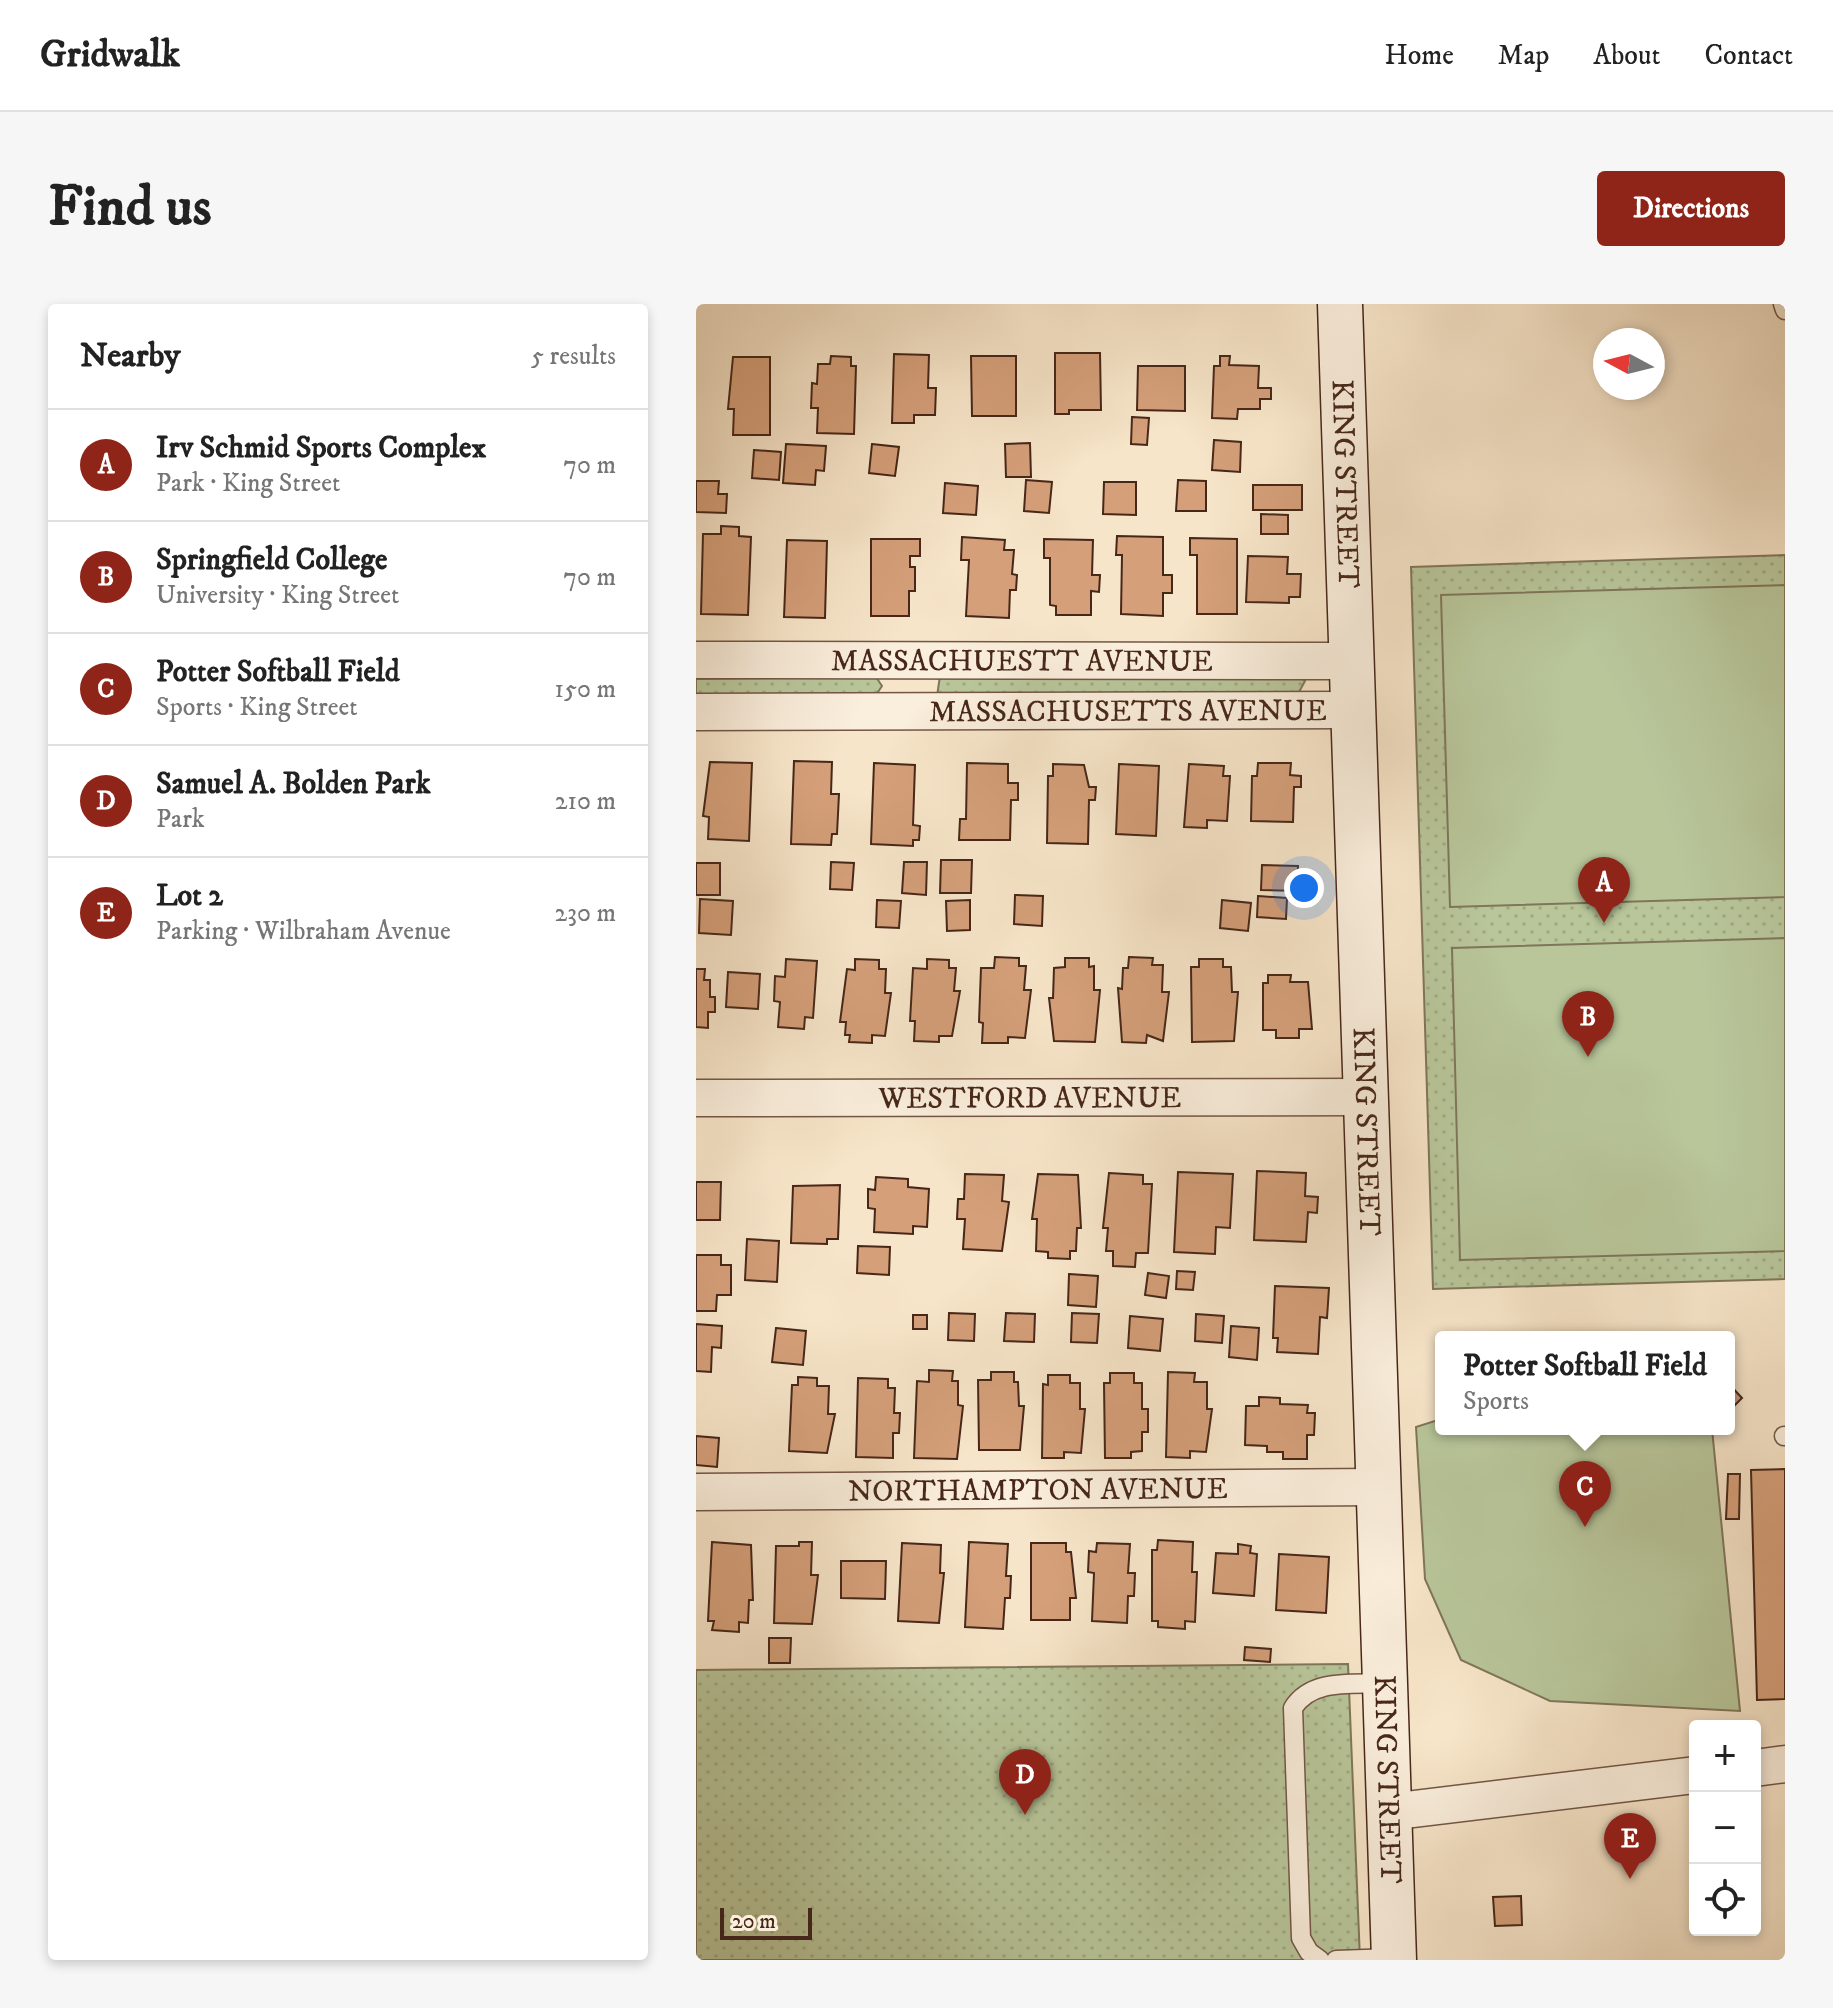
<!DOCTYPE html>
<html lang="en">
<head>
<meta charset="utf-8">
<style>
	:root { --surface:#fff; --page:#f6f6f6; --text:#222; --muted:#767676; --line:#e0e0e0; --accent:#8f2418 }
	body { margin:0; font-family:"IM FELL DW Pica",serif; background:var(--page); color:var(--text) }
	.controls { position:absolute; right:24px; bottom:24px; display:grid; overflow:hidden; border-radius:8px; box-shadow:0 4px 12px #0003 }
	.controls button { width:72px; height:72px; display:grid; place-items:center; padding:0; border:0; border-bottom:2px solid var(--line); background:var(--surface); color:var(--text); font:40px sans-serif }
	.compass { position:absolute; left:897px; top:24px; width:72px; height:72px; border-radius:50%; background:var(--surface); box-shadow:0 4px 12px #0003; rotate:277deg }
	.scale { position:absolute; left:24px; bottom:20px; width:92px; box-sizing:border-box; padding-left:8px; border:4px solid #472719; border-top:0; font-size:22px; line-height:28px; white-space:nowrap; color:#472719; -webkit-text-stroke:6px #faeedc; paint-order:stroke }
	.you { position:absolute; left:608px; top:584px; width:28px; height:28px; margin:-20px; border:6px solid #fff; border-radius:50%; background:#1a73e8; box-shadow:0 0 0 12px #1a73e833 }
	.badge { display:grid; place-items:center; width:52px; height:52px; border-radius:50%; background:var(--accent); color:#fff; font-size:26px; font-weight:700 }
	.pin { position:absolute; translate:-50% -66px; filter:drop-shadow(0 2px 4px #0008) }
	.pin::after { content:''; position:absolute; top:42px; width:28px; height:24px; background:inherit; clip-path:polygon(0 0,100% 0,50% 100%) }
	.popup { position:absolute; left:739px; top:1027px; width:300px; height:104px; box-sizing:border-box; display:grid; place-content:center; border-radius:8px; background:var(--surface); filter:drop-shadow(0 2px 6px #0005); font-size:26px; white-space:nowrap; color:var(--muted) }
	.popup b { font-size:30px; color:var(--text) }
	.popup::after { content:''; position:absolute; left:50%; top:100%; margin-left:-16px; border:16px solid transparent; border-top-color:var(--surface) }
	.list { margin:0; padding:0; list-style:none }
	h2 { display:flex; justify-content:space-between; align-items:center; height:104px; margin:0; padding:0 32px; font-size:34px }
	h2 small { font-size:26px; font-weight:400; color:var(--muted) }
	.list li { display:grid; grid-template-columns:52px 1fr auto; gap:24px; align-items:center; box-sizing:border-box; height:112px; padding:0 32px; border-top:2px solid var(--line) }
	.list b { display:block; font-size:30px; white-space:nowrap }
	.list p { margin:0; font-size:26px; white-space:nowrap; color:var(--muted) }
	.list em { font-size:26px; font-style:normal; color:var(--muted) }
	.icon { flex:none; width:44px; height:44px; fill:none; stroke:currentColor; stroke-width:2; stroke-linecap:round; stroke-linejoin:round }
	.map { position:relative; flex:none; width:1089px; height:1656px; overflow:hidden; border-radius:8px }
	header { display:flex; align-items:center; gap:48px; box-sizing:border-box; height:112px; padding:0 40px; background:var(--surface); border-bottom:2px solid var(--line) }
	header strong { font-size:38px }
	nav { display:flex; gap:44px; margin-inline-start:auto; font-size:28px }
	.intro { display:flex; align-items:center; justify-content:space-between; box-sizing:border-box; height:192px; padding:0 48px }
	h1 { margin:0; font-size:56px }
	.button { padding:20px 36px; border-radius:8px; background:var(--accent); color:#fff; font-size:28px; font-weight:700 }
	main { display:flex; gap:48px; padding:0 48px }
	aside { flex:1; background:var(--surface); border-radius:8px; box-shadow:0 4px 12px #0003 }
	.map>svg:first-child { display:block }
	.green { fill:url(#green-dots); stroke:#80765a; stroke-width:2 }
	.pitch { fill:#b8c69a; stroke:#80765a; stroke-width:2 }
	.building { fill:#d49f79; stroke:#472719; stroke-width:2 }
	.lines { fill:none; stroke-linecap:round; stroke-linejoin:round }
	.lane-casing { stroke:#735645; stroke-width:21 }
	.street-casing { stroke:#735645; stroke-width:39 }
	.secondary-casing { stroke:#472719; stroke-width:47 }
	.lane { stroke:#faeedc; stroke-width:18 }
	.street { stroke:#faeedc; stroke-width:36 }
	.secondary { stroke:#faeedc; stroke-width:44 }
	.labels { text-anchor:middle; stroke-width:6; stroke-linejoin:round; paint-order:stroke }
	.street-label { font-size:30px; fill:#472719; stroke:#faeedc }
</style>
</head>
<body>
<header>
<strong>Gridwalk</strong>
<nav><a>Home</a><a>Map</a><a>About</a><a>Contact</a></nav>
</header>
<div class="intro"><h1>Find us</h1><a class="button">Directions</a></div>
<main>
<aside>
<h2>Nearby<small>5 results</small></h2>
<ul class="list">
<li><span class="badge">A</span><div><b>Irv Schmid Sports Complex</b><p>Park · King Street</p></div><em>70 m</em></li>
<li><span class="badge">B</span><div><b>Springfield College</b><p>University · King Street</p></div><em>70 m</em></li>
<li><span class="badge">C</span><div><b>Potter Softball Field</b><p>Sports · King Street</p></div><em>150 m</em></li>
<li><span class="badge">D</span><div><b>Samuel A. Bolden Park</b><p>Park</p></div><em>210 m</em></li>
<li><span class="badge">E</span><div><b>Lot 2</b><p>Parking · Wilbraham Avenue</p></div><em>230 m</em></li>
</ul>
</aside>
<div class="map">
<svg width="1089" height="1656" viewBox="0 0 1089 1656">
	<defs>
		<pattern id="green-dots" width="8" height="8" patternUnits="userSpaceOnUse" patternTransform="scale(2)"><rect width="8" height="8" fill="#b8c69a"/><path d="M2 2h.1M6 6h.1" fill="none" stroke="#a0aa84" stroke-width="1.8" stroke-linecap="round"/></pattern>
	</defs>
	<rect width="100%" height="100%" fill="#f7e5c9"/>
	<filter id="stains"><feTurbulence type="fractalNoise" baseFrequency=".0025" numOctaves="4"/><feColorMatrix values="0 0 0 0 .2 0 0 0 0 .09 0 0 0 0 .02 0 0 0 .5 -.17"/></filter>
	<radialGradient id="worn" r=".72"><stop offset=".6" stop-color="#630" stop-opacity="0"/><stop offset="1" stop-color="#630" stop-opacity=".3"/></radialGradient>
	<g class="green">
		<polygon points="1089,251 1089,975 737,985 715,263"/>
		<polygon points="244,372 603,372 609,377 603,388 241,392"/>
		<polygon points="180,373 186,382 180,391 0,392 0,375"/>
		<polygon points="652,1360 664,1656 0,1656 0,1366"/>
	</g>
	<g class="pitch">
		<polygon points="1089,281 1089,593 754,603 745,291"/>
		<polygon points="1089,634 1089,947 764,956 756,644"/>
		<polygon points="745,1115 745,1125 1016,1125 1044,1407 854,1397 765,1356 729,1275 720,1123"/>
	</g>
	<g class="building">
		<polygon points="359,49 404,49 405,106 373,106 373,110 359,110"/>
		<polygon points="198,50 233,51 232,84 240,84 239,111 218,111 218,119 196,119"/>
		<polygon points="135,52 155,53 155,62 160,62 158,130 121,129 122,104 115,104 116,79 121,80 122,60 134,60"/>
		<polygon points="275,52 320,52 320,112 276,112"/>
		<polygon points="524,52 534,52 533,61 563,62 562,84 575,84 575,95 564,95 564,105 542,105 541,115 516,114 518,62 524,62"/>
		<polygon points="37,53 74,53 74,131 37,131 38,105 32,105"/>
		<polygon points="442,62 489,62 489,107 441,106"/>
		<polygon points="436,113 453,114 451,141 435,140"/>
		<polygon points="518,136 545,138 544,168 516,166"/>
		<polygon points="334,139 335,173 310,173 309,140"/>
		<polygon points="90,140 130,142 128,167 120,166 119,181 87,179"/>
		<polygon points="176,140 203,143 199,172 173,169"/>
		<polygon points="58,146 85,148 83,176 56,174"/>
		<polygon points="330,176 356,178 353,209 328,207"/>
		<polygon points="482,176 510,177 510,207 480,207"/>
		<polygon points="0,177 23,177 22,190 31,190 30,209 0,208"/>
		<polygon points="408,178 440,178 440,211 407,210"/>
		<polygon points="249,179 282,182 280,211 247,209"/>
		<rect x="557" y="181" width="49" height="25"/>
		<polygon points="565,210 592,211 592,230 565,230"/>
		<polygon points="25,222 43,223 43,232 55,233 52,311 5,310 7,230 25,230"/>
		<polygon points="421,232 467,233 467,271 476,271 476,289 467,289 467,312 425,310 426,251 420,251"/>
		<polygon points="266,233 309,236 308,246 318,246 316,270 321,271 320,286 314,286 313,314 270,312 273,256 265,256"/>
		<polygon points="494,234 541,235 541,310 501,310 501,251 494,251"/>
		<polygon points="175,235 224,235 224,252 214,252 214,263 219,263 219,287 213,287 213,312 175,312"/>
		<polygon points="348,235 397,236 396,271 404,271 403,288 395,287 395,311 360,311 360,302 354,301 354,254 348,254"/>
		<polygon points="91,236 131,237 129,314 88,313"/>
		<polygon points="552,252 592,253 591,270 605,270 604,293 593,293 593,299 550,298"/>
		<polygon points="98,457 136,458 135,490 143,490 141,530 136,530 135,541 95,540"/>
		<polygon points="14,458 56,459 53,537 12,535 13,513 7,512"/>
		<polygon points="178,459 219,461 217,521 224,522 223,536 217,536 217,542 175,540"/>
		<polygon points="271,459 312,460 312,479 322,479 322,496 315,496 314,536 263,536 264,515 270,515"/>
		<polygon points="562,459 595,459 594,471 605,472 605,483 598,483 597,518 555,517 556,472 561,472"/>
		<polygon points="357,460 388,461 393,483 400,483 399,496 393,496 392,540 351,539 352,472 357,472"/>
		<polygon points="423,460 463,462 460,532 420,530"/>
		<polygon points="493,460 528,462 527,472 534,472 531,517 511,516 511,524 488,523"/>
		<polygon points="245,556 276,556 275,589 244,589"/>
		<polygon points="135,558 158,559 156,586 134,585"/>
		<polygon points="208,558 231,558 230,591 206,589"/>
		<rect x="0" y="559" width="24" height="32"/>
		<polygon points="566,561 602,562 601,587 565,586"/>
		<polygon points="319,591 347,592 346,622 318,620"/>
		<polygon points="562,592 591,594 590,615 561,613"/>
		<polygon points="4,595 37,597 35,631 3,629"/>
		<polygon points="181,596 205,597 203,624 180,623"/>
		<polygon points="274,596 274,626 251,627 250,597"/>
		<polygon points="526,596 555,599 552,627 524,624"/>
		<polygon points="299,653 323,654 323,662 330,662 328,686 335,686 329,734 312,733 312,739 286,739 287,719 283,718 285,664 298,664"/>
		<polygon points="433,653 457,654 456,661 467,661 466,688 473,688 467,737 451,731 450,739 426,738 422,684 426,685 427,664 432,664"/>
		<polygon points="369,654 393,654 393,663 398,662 398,686 404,686 399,738 358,737 353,694 357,694 358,664 369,663"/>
		<polygon points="90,655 121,657 117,714 109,713 108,725 82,723 84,698 78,697 79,672 89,673"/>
		<polygon points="159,655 183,656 183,665 190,665 189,689 195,689 189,732 176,731 176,739 153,738 154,731 149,731 150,718 144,718 151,665 159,666"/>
		<polygon points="231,655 253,656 253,664 260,664 258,687 264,687 256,732 243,732 243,738 218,737 219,717 214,717 217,664 231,665"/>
		<polygon points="503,655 527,655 527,663 535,663 536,688 542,688 538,737 496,738 495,663 503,663"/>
		<polygon points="0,665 9,665 8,676 14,676 14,693 19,693 19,708 12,708 12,724 0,723"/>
		<polygon points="32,668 64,670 62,705 30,703"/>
		<polygon points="572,671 595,671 594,678 612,678 616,725 603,725 603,734 580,734 580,726 567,726 567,679 572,679"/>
		<polygon points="561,867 610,869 609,892 622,893 621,909 612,908 610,938 558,936"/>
		<polygon points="482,868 537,870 534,924 520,923 519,950 478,948"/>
		<polygon points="413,869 447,871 447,880 456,880 452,949 440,949 439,963 417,962 417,947 410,947 412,924 407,924"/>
		<polygon points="269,870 308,871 306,897 313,898 306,947 267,945 269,915 261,915 262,895 268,895"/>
		<polygon points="342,870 382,871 385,924 381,924 380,947 374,947 374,955 352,954 352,948 340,947 341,915 336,915"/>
		<polygon points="180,873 212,875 212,883 233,885 231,923 217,922 217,930 178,928 179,905 172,904 172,885 179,886"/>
		<polygon points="0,878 25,878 24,916 0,916"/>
		<polygon points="144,881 142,935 131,935 131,940 95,939 97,882"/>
		<polygon points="51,935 83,937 81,978 49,976"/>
		<polygon points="162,942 194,943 193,971 161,969"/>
		<polygon points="0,951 25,951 25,961 35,961 35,991 21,991 20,1007 0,1007"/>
		<polygon points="481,967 499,968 497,986 480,985"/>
		<polygon points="452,969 473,972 470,994 449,991"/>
		<polygon points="373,970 402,972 400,1003 372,1001"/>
		<polygon points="579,982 633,984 631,1014 624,1013 622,1050 581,1048 582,1034 577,1034"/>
		<polygon points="253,1009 279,1010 278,1037 252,1036"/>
		<polygon points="310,1009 339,1010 338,1038 308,1037"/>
		<polygon points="376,1009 403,1010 401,1039 375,1038"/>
		<polygon points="500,1010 528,1012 526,1039 499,1037"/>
		<rect x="217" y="1011" width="14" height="14"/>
		<polygon points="434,1012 467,1015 464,1047 432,1044"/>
		<polygon points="0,1020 26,1022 25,1044 16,1043 15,1068 0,1067"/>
		<polygon points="535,1022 563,1024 561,1056 533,1053"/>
		<polygon points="80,1024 110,1027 107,1061 76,1058"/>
		<polygon points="233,1066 257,1067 256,1077 262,1077 262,1101 267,1102 261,1155 218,1154 221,1077 233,1078"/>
		<polygon points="295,1068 318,1068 318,1078 322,1078 323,1102 328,1102 324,1146 283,1146 282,1076 295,1076"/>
		<polygon points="472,1068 499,1069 498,1078 511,1078 511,1105 516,1105 510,1148 494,1147 494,1154 470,1153"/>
		<polygon points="414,1069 438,1069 438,1079 446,1079 446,1105 452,1105 452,1128 446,1128 446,1147 435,1148 435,1154 409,1154 408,1079 414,1079"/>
		<polygon points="352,1071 374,1071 374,1079 384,1079 384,1105 389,1105 385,1149 368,1148 368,1154 346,1154 347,1080 352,1081"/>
		<polygon points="102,1073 121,1074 121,1082 133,1082 132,1110 139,1110 131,1149 93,1147 96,1081 102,1081"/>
		<polygon points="162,1074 192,1075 192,1084 199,1084 198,1109 204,1109 203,1129 197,1129 197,1154 160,1153"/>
		<polygon points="1033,1080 1046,1094 1033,1107"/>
		<polygon points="563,1093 584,1094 584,1100 612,1101 611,1109 619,1109 618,1131 611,1131 611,1155 587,1155 587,1148 571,1148 571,1142 549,1141 550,1102 563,1102"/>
		<polygon points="0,1132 23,1134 21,1163 0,1161"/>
		<polygon points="1089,1165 1089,1395 1061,1396 1055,1166"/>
		<polygon points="1032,1170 1044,1170 1043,1215 1030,1215"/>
		<polygon points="462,1236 497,1238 496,1268 501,1268 499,1318 489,1317 489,1325 462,1323 462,1317 456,1317 456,1246 461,1246"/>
		<polygon points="16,1238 55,1241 57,1296 53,1296 52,1319 43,1318 43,1328 16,1326 18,1317 12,1317"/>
		<polygon points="103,1238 116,1238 115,1271 122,1271 116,1320 78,1319 80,1242 103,1242"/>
		<polygon points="273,1238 312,1240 310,1272 315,1272 314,1294 309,1294 307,1325 269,1323"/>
		<polygon points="206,1239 245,1241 244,1269 248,1269 243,1319 202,1317"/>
		<polygon points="335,1239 370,1239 370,1248 375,1248 380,1294 374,1294 374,1316 335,1316"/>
		<polygon points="401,1239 434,1240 432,1269 439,1269 438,1292 432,1292 431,1319 396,1317 398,1269 392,1268 393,1247 400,1248"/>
		<polygon points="542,1240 555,1242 554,1249 561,1250 558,1292 517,1289 520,1249 542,1250"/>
		<polygon points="583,1250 633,1253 630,1309 580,1306"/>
		<polygon points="145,1257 190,1257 189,1295 145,1294"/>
		<polygon points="73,1334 95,1334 94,1359 73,1359"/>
		<polygon points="549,1343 575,1345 574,1358 548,1356"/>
		<polygon points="825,1592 826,1621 799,1622 797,1593"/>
	</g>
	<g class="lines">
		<g class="lane-casing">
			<g id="lane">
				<polyline points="1087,0 1089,6"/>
				<polyline points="1088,1132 1089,1132"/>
				<path d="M 624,1656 L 613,1648 L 605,1634 L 597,1404 C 616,1374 656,1381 688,1379"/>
				<polyline points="640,1656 697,1654"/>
			</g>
		</g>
		<g class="street-casing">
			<g id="street">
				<path id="s1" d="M 0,356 L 654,357"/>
				<path id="s2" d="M 0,408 L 655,406"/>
				<path id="s3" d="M 0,794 L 670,793"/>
				<path id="s4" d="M 0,1188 L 682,1183"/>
				<polyline points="1059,1464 1089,1460"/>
				<polyline points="693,1508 999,1471"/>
			</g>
		</g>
		<g class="secondary-casing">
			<g id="secondary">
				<path id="s5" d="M 644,0 L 698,1656"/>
			</g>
		</g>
		<use href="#lane" class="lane"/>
		<use href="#street" class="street"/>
		<use href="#secondary" class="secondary"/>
	</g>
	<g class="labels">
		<g class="street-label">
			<text dy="10" stroke="none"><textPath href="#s5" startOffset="180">KING STREET</textPath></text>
			<text dy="10" stroke="none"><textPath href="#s1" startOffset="326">MASSACHUESTT AVENUE</textPath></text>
			<text dy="10" stroke="none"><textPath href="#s2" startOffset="432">MASSACHUSETTS AVENUE</textPath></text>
			<text dy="10" stroke="none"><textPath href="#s3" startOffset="334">WESTFORD AVENUE</textPath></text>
			<text dy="10" stroke="none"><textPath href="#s5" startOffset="828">KING STREET</textPath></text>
			<text dy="10" stroke="none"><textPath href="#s4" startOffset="342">NORTHAMPTON AVENUE</textPath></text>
			<text dy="10" stroke="none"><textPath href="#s5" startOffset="1476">KING STREET</textPath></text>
		</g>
	</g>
	<rect width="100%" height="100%" filter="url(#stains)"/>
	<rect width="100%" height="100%" fill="url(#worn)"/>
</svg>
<div class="controls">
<button>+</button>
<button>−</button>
<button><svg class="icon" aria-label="locate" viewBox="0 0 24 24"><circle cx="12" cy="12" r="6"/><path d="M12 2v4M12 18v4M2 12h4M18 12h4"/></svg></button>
</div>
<svg class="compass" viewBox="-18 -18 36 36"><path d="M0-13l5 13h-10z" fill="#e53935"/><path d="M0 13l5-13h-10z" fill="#767676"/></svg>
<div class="scale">20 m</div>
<div class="you"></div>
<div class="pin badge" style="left:908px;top:619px">A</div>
<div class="pin badge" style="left:892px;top:753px">B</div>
<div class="pin badge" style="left:889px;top:1223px">C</div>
<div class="popup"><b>Potter Softball Field</b>Sports</div>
<div class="pin badge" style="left:329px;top:1511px">D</div>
<div class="pin badge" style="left:934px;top:1575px">E</div>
</div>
</main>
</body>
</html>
